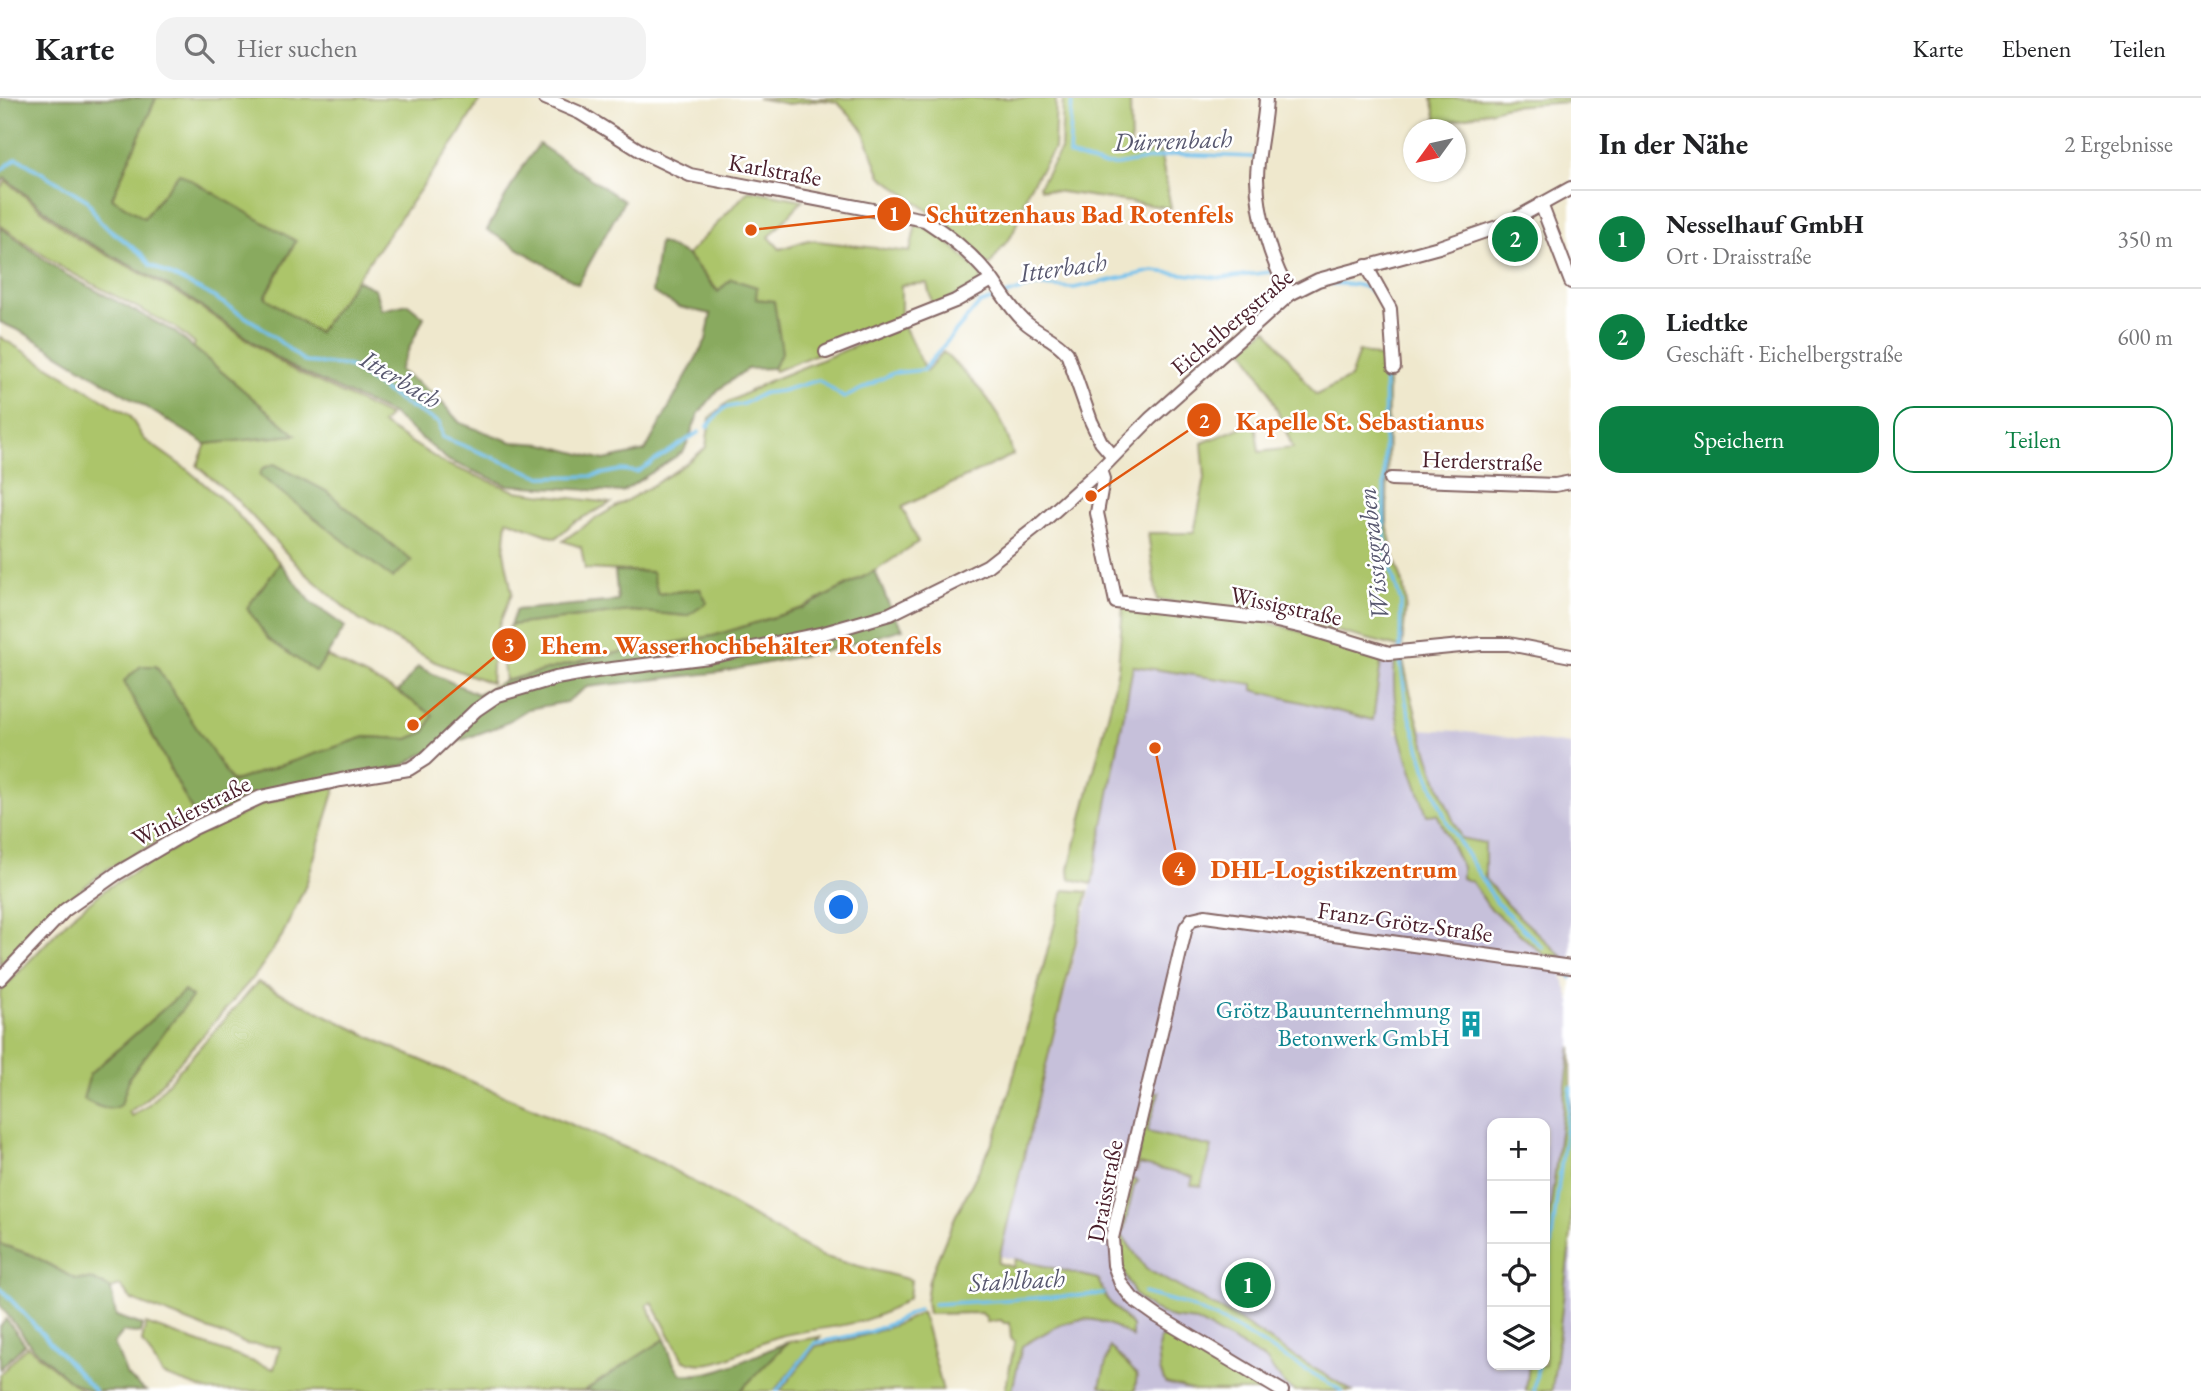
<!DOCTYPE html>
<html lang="de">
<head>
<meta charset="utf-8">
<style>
	:root { --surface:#fff; --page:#f2f2f2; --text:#202124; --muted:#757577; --line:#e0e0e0; --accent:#0b8043 }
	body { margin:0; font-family:"EB Garamond",serif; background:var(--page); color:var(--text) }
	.controls { position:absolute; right:21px; bottom:21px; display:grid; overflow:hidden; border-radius:14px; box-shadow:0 2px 5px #0004 }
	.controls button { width:63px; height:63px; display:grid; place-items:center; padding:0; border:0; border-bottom:2px solid var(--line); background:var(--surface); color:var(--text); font:35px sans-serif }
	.compass { position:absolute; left:1403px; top:21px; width:63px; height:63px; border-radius:50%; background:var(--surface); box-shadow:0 2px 5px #0004; rotate:237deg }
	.you { position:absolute; left:842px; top:810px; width:24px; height:24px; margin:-18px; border:5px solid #fff; border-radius:50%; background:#1a73e8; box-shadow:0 0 0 10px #1a73e833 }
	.badge { display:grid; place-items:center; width:46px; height:46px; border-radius:50%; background:var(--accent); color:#fff; font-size:23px; font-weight:700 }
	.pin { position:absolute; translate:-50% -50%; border:4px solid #fff; box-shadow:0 2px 7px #0006 }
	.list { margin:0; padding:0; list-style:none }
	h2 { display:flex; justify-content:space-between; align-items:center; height:91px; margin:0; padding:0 28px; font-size:30px }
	h2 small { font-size:23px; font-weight:400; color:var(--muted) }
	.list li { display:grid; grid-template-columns:46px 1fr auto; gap:21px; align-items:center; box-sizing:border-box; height:98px; padding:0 28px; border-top:2px solid var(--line) }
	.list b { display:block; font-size:26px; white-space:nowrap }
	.list p { margin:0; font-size:23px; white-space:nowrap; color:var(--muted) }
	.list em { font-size:23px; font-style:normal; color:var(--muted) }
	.actions { display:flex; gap:14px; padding:21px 28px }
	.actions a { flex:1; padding:16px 0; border:2px solid var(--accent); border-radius:21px; text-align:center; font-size:24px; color:var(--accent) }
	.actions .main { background:var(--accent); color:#fff }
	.icon { flex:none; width:38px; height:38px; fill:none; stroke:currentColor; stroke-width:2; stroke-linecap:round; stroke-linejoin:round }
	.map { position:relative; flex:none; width:1571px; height:1293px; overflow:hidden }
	header { display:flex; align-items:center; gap:42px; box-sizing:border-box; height:98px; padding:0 35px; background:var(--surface); border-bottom:2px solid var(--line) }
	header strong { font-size:33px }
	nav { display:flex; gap:38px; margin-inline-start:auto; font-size:24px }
	.search { width:490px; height:63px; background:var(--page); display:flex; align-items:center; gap:18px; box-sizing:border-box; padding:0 24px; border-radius:21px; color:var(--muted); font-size:26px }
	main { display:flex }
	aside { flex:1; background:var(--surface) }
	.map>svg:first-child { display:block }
	.industrial { fill:#c6c0da }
	.green { fill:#acc56a; stroke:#7b724a; stroke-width:2; fill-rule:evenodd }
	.forest { fill:#89aa5e; stroke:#6a6444; stroke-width:2 }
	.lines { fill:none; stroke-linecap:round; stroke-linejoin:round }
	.stream { stroke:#72c1ed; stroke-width:3.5 }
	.minor-casing { stroke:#846564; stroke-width:16 }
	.minor { stroke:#fff; stroke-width:12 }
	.labels { text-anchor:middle; stroke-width:5; stroke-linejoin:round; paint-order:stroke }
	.street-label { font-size:24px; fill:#4a1f2b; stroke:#fff }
	.culture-label { font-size:24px; fill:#0d838f; stroke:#fff; text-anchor:end }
	.water-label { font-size:26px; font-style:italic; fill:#58586f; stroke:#fff }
	.leader { fill:none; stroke:#e0560e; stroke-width:2.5 }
	.callout-dot { fill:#e0560e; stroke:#fff; stroke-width:2.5 }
	.mark-label { font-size:21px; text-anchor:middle; font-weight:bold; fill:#fff }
	.callout-label { font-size:26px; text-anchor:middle; font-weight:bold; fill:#e0560e; stroke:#fff; stroke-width:5; stroke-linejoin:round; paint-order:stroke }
</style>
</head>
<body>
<header>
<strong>Karte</strong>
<div class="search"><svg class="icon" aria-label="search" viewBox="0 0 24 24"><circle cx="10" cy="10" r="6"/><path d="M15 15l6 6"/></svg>Hier suchen</div>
<nav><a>Karte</a><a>Ebenen</a><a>Teilen</a></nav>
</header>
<main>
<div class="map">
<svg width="1571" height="1293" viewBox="0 0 1571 1293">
	<rect width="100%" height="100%" fill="#fff"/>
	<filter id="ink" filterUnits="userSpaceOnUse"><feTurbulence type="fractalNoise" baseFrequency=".0143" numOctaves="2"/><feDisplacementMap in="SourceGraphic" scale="14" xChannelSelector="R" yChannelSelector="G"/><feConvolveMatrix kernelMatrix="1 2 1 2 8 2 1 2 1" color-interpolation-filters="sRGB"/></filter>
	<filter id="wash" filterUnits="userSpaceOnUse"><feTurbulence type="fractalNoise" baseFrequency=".00686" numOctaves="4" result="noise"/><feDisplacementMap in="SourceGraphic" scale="28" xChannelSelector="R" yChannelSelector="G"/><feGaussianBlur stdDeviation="1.57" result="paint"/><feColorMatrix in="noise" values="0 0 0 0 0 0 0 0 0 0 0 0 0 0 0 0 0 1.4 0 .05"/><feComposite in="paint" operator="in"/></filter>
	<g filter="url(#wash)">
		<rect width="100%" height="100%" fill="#efe8cd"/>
		<g class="industrial">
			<polygon points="1382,557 1394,559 1397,635 1417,631 1458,633 1571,647 1571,878 1562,877 1571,904 1571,948 1545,1153 1545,1025 1492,1025 1492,1267 1529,1267 1526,1293 1012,1293 1022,1248 1058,1228 1088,1220 1112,1226 1131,1238 1132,1228 1106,1200 1097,1181 1000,1158 1092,786 1133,568 1253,586 1253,591 1373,621"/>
			<polygon points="1571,1137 1571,1293 1552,1293"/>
		</g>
		<g class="green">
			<polygon points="156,0 481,0 457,40 318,235 265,200 296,143 144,121 112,100"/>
			<polygon points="757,0 1056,0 1054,51 1028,92 1014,133 989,168 935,118 881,78 862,30 837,4 822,2 788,6"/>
			<polygon points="1063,0 1130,0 1131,56 1160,53 1171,110 1041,91 1039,88 1061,52"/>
			<polygon points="1432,0 1571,0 1571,4 1507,8 1438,27"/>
			<polygon points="6,83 76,140 185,199 287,269 389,318 382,326 446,366 515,393 611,405 574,424 556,440 507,422 504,454 512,495 500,524 493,551 491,585 435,564 359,522 304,474 235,400 197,368 206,346 295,337 193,249 195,246 174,229 62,170 0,127 0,90"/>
			<path d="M 749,92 L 803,102 L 769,139 L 780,151 L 808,142 L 910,154 L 916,126 C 944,135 963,158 982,178 L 980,185 L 933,210 L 927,185 L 901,187 L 901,222 L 775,273 L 773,270 L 782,254 L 755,201 L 719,194 L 687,157 Z"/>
			<path d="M 904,228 L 926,273 L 943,254 C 977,287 1002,308 1013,357 L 902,409 L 918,444 L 875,473 L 803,510 L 713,538 L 600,558 L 505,583 L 502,557 L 510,527 L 631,513 L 687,518 L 700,491 L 657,496 L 652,474 L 585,471 L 581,449 L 563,443 C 608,408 663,388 706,349 L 710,320 L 727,305 L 767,284 Z"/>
			<polygon points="1267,231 1316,297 1350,280 1359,253 1388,262 1387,426 1393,456 1403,485 1406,507 1402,550 1254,512 1157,502 1148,435 1194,435 1205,380 1202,345 1255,324 1259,354 1293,350 1268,291 1243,249"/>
			<polygon points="0,239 129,317 144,341 189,373 230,408 280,465 247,510 316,574 326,558 398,594 433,617 425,634 408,641 365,639 231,684 156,569 124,584 197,722 109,770 54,812 0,866"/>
			<polygon points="1123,509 1264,523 1382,557 1373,622 1253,592 1253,586 1133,568 1092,786 1070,781 1069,771 1110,609 1118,570"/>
			<path d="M 1402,558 C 1415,622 1434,681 1461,740 L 1485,745 L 1485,781 L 1507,807 L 1563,859 L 1544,857 L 1488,808 L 1472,784 L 1462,780 L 1462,769 L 1437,716 L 1427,717 C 1408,663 1389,618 1395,560 Z"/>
			<path d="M 336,688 L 306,787 L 282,838 L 257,875 L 156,991 L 142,1005 L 129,1014 L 132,1018 L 148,1007 L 258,884 L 393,950 L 661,1065 L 821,1158 L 911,1182 L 909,1200 C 867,1231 828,1227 780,1238 C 745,1247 719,1276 683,1262 L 652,1204 L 647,1207 L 665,1241 L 584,1293 L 209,1293 L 163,1277 L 142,1243 L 146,1226 L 274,1271 L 280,1249 L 246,1246 L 132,1202 L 120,1188 L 111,1191 L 94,1182 L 75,1181 L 32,1157 L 0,1146 L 0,894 L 71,819 L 107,790 L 189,742 L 267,704 ZM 184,893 L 191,899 L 130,978 L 90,976 Z"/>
			<path d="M 1064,792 L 1088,794 L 998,1165 L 1013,1169 L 1015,1161 L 1098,1181 L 1106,1200 L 1132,1228 L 1132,1239 C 1085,1208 1067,1222 1022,1248 L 1012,1293 L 1005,1293 L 1015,1243 L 1011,1242 L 1010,1225 L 1004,1225 L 1001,1222 L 986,1224 L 986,1219 L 981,1215 L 928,1216 L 926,1203 L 929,1181 L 955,1119 L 991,1048 L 1002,1021 Z"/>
			<polygon points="1571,948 1571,1137 1552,1293 1526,1293 1529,1267 1545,1267 1545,1153"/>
			<polygon points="1159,994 1147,1034 1212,1049 1201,1088 1191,1087 1193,1079 1139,1066 1137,1073 1135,1071 1152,995"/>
			<polygon points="1134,1081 1138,1083 1134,1088 1124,1131 1120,1134 1146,1171 1238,1221 1292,1257 1352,1293 1294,1293 1285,1287 1266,1262 1196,1223 1172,1220 1152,1211 1135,1197 1120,1167 1117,1149 1118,1133 1131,1082"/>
			<path d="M 922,1214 L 943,1293 L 780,1293 L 816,1248 C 854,1241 888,1233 922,1214 Z"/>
			<polygon points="1166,1238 1172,1239 1265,1293 1195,1293 1165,1285 1160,1273 1158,1250 1160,1241"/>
			<polygon points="820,1239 774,1293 740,1293 788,1244"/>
			<polygon points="27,1248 82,1293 0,1293 0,1276"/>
			<polygon points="1110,1249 1137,1276 1135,1293 1120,1293 1100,1288"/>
		</g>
		<g class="forest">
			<polygon points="0,0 156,0 112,100 144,120 179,75 296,143 265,199 318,235 356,182 375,191 381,212 408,206 424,219 399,272 437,299 460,325 512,344 544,346 604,362 645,353 706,242 711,216 679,209 652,194 659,144 687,157 718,194 731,181 757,189 756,201 774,203 782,254 773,270 747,271 718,292 699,315 684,353 622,394 507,387 449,363 392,316 287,267 186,198 78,139 5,80 0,85"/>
			<polygon points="539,46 624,103 578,186 487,132 521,71"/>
			<polygon points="0,129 63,175 175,234 296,337 206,346 24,235 0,224"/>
			<polygon points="274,366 326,393 412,463 392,480 259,377 263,370"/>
			<polygon points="280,465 312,505 345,529 316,574 268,541 247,510"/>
			<polygon points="615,473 652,474 658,496 700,491 707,505 687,518 631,513 510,527 516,512 618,503"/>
			<polygon points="875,473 891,512 903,531 822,554 722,574 587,589 566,604 528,611 502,627 419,658 405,667 197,722 124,583 141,568 156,568 232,684 365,639 408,641 425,634 433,617 398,594 418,569 477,596 505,583 600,558 713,538 803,510"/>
			<path d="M 184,893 L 192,899 L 130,978 L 121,1007 C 107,1015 97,1008 83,1001 L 90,976 Z"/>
			<polygon points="0,1146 32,1157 75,1181 94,1182 111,1191 116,1218 142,1227 140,1235 123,1234 114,1245 127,1278 146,1293 89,1293 70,1283 32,1249 0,1207"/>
			<polygon points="6,1221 25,1246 0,1271 0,1229"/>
			<path d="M 665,1241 L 673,1264 L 681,1276 C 714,1281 756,1256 788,1244 L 740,1293 L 584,1293 Z"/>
		</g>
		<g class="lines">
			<g class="stream">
				<polyline points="1072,0 1069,57 1103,67 1117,67 1177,56 1253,59"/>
				<polyline points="0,73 17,60 87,102 100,124 143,157 150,167 207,195 260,228 305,264 349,268 401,304 439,325 442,339 542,379 592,378 621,372 637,374 699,334"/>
				<path d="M 1331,186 C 1348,186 1362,184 1375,196"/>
				<polyline points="1382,208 1385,215 1384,431 1388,463 1401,504 1400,559 1406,605 1426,672 1447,724 1496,804 1542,849"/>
				<polyline points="707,329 724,310 743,306 764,295 781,293 819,282 844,300 893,275 923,272 979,206 1027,190 1039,188 1074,190 1153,173 1222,180 1271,174"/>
				<polyline points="1570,878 1571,880"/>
				<polyline points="0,1190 95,1293"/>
				<polyline points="1545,1194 1571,989"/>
				<polyline points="1144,1195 1184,1206 1227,1225 1342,1293"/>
				<polyline points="934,1206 1103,1196"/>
				<polyline points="777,1293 815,1245 869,1234 892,1225 919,1211"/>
				<polyline points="1534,1293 1538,1267"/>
			</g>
		</g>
	</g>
	<g filter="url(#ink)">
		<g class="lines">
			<g class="minor-casing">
				<g id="minor">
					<path d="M 545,0 L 580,15 L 644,55 L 690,77 L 925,122 C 948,137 974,158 991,180 C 1002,195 1010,210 1024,223 C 1038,236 1055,240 1067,255 L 1091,323 L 1101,344 L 1113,358"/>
					<path d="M 1266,0 C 1265,27 1257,55 1257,81 C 1258,119 1271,164 1290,196"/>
					<polyline points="1541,106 1571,184"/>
					<polyline points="1366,168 1390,211 1394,269"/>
					<polyline points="826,254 955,203 992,182"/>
					<polyline points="1100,372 1103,381 1097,415 1116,504 1268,521 1303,529 1389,555 1481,546 1509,546 1571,558"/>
					<polyline points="1391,381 1555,387 1571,384"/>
					<polyline points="0,881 65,812 116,776 194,730 261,699 341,682 409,671 425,661 476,612 498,597 556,580 596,573 709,559 824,535 890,516 987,468 1038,428 1100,372 1150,321 1290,196 1318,182 1439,149 1506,126 1571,90"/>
					<polyline points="1282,1293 1157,1218 1133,1201 1121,1186 1114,1167 1112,1140 1186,829 1192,821 1205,818 1571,869"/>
				</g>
			</g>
			<use href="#minor" class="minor"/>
		</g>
	</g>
	<defs>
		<g id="building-bare" transform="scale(2.1)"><path d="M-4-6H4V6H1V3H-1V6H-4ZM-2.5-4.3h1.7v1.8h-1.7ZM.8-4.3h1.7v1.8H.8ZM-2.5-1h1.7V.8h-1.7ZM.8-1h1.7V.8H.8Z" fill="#0f9aa8" stroke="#fff" stroke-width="2.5" paint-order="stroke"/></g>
	</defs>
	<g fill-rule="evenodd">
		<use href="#building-bare" x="1471" y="926"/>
	</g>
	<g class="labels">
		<g class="street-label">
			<text transform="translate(775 72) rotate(10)" y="8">Karlstraße</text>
			<text transform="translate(1232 224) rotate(-40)" y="8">Eichelbergstraße</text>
			<text transform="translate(1482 363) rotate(2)" y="8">Herderstraße</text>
			<text transform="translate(1286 508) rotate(12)" y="8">Wissigstraße</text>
			<text transform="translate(191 713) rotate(-27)" y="8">Winklerstraße</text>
			<text transform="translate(1405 824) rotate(8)" y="8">Franz-Grötz-Straße</text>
			<text transform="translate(1105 1093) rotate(-79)" y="8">Draisstraße</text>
		</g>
		<g class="culture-label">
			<text x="1450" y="920">Grötz Bauunternehmung<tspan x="1450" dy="28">Betonwerk GmbH</tspan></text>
		</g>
		<g class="water-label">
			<text transform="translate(1173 42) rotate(-2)" y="9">Dürrenbach</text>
			<text transform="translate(1063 169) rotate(-8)" y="9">Itterbach</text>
			<text transform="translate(401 281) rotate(31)" y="9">Itterbach</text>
			<text transform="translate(1373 456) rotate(-96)" y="9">Wissiggraben</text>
			<text transform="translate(1017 1182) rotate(-3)" y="9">Stahlbach</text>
		</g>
	</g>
	<path class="leader" d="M751 132L894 116M1091 398L1204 322M413 627L509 547M1155 650L1179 771"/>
	<g class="callout-dot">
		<circle cx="751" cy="132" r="7"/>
		<circle cx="1091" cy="398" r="7"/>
		<circle cx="413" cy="627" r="7"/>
		<circle cx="1155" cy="650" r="7"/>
		<circle cx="894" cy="116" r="18"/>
		<circle cx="1204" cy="322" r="18"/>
		<circle cx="509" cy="547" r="18"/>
		<circle cx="1179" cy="771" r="18"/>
	</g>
	<g class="mark-label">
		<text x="894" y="123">1</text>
		<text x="1204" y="330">2</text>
		<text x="509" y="554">3</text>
		<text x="1179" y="778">4</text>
	</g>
	<g class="callout-label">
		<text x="1080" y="125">Schützenhaus Bad Rotenfels</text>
		<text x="1360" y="332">Kapelle St. Sebastianus</text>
		<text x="741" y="556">Ehem. Wasserhochbehälter Rotenfels</text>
		<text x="1334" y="780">DHL-Logistikzentrum</text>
	</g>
</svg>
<div class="controls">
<button>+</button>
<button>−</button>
<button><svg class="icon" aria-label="locate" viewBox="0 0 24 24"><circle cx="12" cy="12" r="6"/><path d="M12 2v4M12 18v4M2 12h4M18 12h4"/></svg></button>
<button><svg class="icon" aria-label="layers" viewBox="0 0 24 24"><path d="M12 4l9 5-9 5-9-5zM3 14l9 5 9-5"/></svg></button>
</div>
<svg class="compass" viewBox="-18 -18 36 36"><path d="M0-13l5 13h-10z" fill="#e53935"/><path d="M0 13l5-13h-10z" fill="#757577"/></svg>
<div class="you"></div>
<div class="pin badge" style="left:1248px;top:1187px">1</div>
<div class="pin badge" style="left:1515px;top:141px">2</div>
</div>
<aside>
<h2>In der Nähe<small>2 Ergebnisse</small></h2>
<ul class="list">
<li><span class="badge">1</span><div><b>Nesselhauf GmbH</b><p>Ort · Draisstraße</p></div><em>350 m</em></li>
<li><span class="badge">2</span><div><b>Liedtke</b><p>Geschäft · Eichelbergstraße</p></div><em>600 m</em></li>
</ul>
<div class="actions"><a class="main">Speichern</a><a>Teilen</a></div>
</aside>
</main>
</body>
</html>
